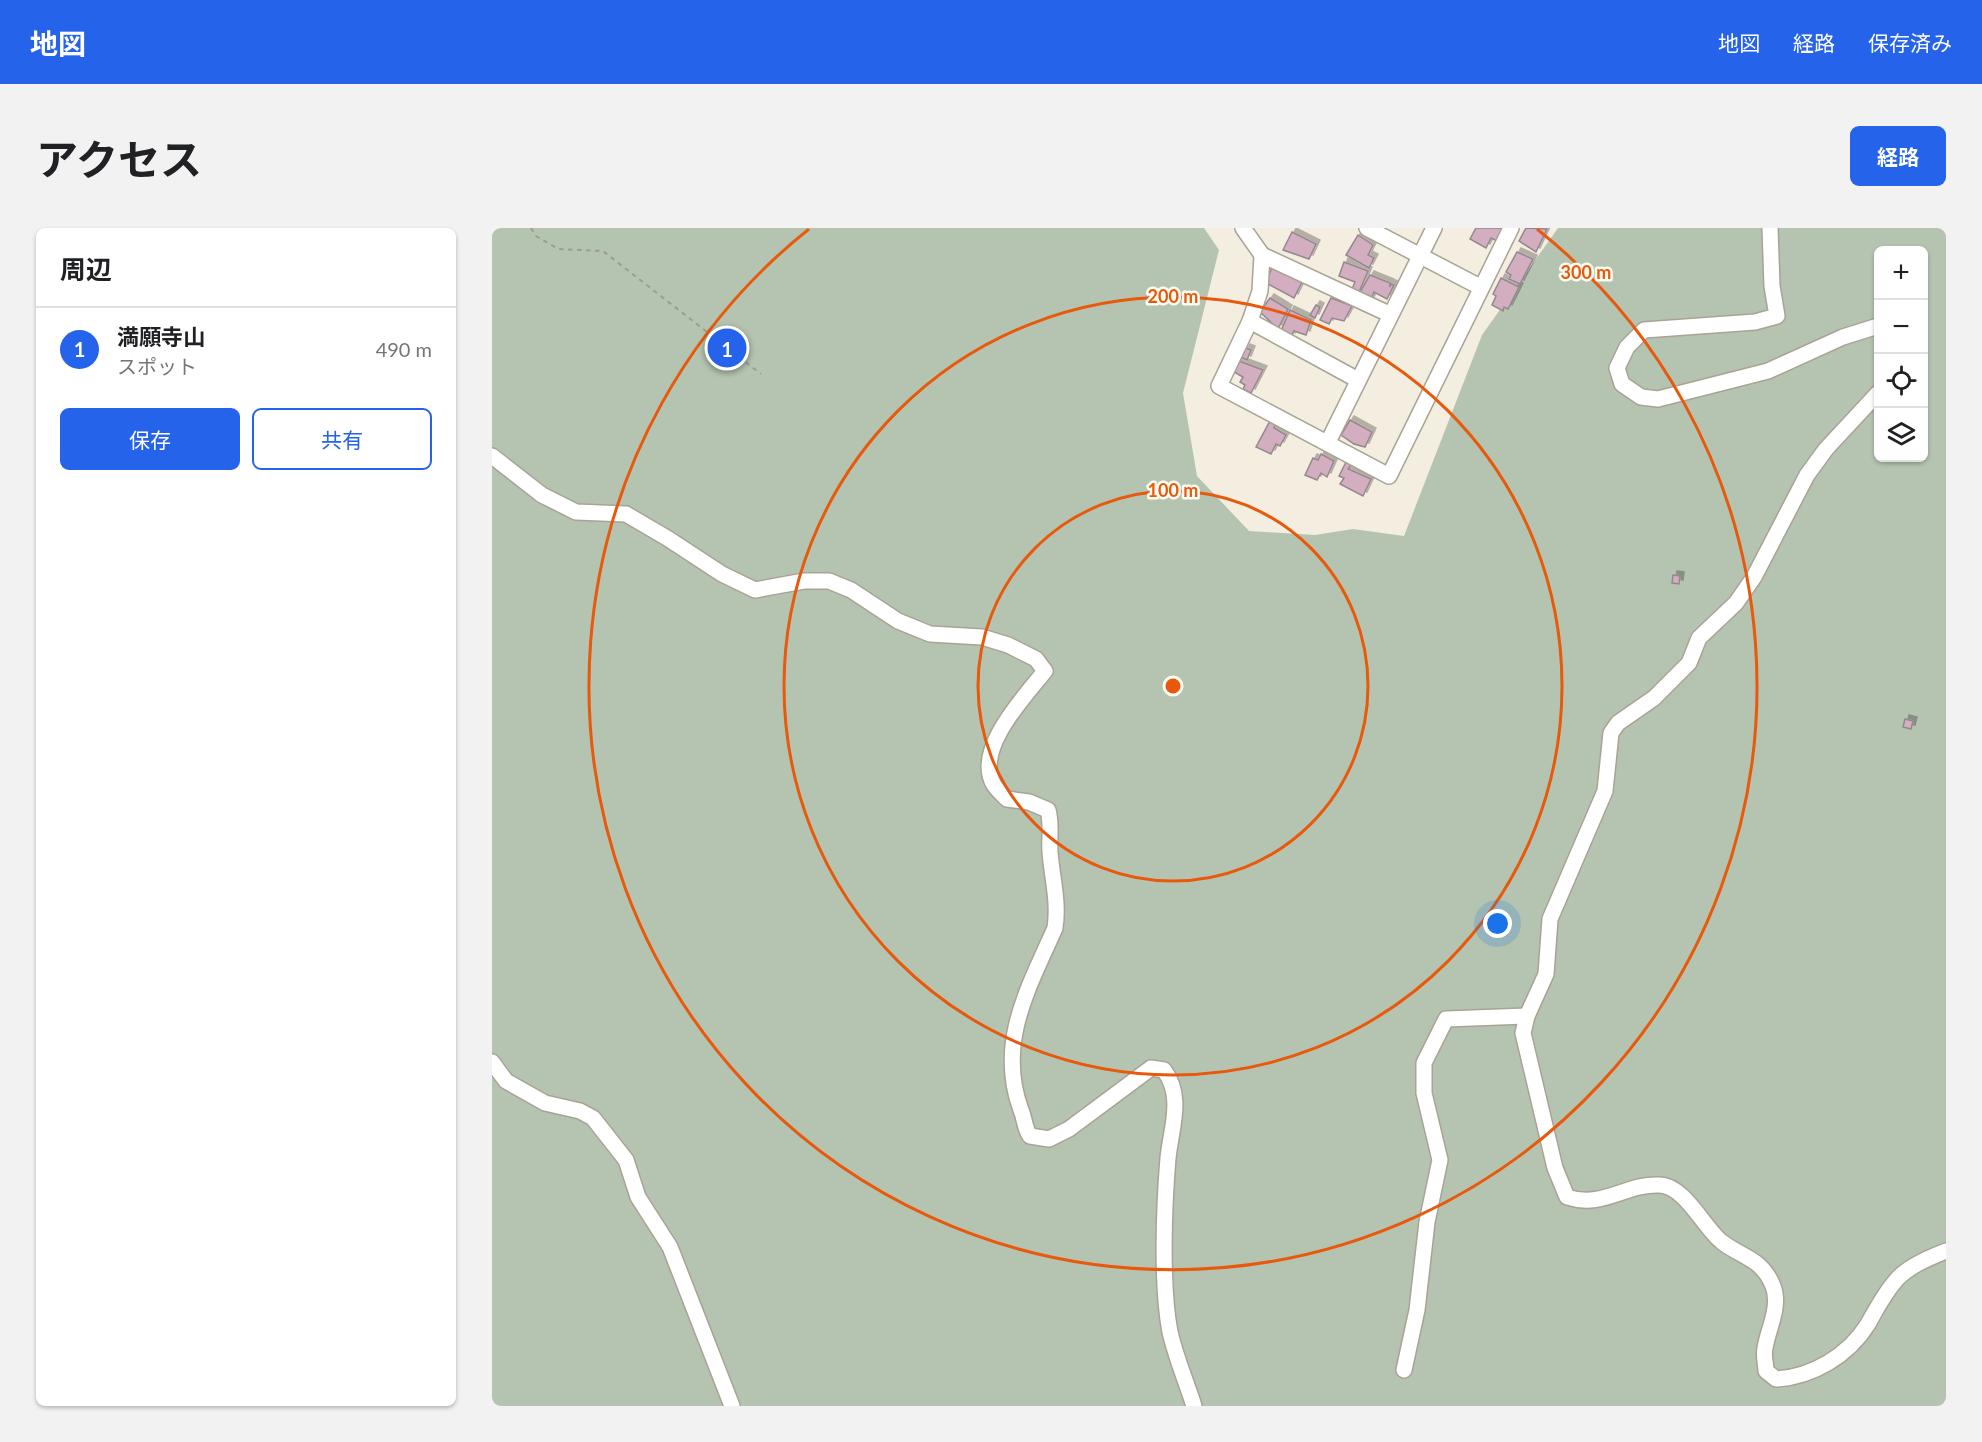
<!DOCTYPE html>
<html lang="ja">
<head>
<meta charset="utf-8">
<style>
	:root { --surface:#fff; --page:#f2f2f2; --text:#202124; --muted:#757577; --line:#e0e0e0; --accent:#2563eb }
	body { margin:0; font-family:Lato,"Noto Sans JP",sans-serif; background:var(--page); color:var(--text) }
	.controls { position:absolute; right:18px; top:18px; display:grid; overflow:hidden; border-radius:9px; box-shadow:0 2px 4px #0004 }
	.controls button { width:54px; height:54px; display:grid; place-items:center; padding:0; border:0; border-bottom:2px solid var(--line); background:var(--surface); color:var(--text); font:30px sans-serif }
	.you { position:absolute; left:1006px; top:696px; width:21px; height:21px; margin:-15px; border:4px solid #fff; border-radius:50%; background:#1a73e8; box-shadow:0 0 0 9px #1a73e833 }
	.badge { display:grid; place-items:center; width:39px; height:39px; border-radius:50%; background:var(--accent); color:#fff; font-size:20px; font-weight:700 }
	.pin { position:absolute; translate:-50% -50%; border:3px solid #fff; box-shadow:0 2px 6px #0006 }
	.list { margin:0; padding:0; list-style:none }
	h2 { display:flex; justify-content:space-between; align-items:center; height:78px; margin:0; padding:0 24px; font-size:26px }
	h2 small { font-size:20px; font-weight:400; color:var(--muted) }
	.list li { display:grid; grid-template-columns:39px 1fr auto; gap:18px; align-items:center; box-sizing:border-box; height:84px; padding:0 24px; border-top:2px solid var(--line) }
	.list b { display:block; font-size:22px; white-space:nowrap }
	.list p { margin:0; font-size:20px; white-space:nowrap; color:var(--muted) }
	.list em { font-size:20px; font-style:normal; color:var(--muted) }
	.actions { display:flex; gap:12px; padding:18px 24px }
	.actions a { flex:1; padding:14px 0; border:2px solid var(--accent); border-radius:9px; text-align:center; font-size:21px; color:var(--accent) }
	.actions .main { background:var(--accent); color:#fff }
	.icon { flex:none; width:33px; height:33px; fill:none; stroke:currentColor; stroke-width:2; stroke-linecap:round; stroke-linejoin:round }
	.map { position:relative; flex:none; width:1454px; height:1178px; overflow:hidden; border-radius:9px }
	header { display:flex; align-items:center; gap:36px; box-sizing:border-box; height:84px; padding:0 30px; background:var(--accent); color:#fff }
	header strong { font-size:28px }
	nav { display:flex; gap:33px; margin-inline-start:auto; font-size:21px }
	.intro { display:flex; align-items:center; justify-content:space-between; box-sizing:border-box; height:144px; padding:0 36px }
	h1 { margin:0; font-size:42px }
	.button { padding:15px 27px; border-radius:9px; background:var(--accent); color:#fff; font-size:21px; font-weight:700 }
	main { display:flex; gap:36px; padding:0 36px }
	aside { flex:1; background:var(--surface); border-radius:9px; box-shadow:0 2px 4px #0004 }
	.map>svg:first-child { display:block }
	.green { fill:#b5c4b1; fill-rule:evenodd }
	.building { fill:#d3aec1; stroke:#95878e; stroke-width:1.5; filter:url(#shadow) }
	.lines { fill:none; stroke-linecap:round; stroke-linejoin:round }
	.minor-casing { stroke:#a8a395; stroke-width:18 }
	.path { stroke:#9f9b91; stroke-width:2; stroke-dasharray:4.5 4.5; stroke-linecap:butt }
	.minor { stroke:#fff; stroke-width:15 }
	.ring { fill:none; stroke:#e8590c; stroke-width:3 }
	.centre { fill:#e8590c; stroke:#fffcf3; stroke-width:3 }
	.ring-label { font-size:18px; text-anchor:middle; font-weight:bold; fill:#e8590c; stroke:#fffcf3; stroke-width:5; stroke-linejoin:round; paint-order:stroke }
</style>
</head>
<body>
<header>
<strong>地図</strong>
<nav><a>地図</a><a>経路</a><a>保存済み</a></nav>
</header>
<div class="intro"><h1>アクセス</h1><a class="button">経路</a></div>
<main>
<aside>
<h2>周辺<small></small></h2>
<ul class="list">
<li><span class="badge">1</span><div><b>満願寺山</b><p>スポット</p></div><em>490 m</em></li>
</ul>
<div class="actions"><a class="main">保存</a><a>共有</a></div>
</aside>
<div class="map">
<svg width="1454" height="1178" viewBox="0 0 1454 1178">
	<defs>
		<filter id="shadow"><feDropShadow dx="4" dy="-4" stdDeviation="0" flood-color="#0004"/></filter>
	</defs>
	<rect width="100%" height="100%" fill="#f4eee0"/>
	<path class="green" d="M 0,0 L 712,0 L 727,22 L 691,165 L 705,248 L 757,303 L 823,307 L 861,301 L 912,308 L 990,107 L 1066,0 L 1454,0 L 1454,1178 L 0,1178 ZM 1386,22 L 1432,22 L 1432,230 L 1386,230 Z"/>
	<g class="building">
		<polygon points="984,0 1011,0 1005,13 999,10 994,20 978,11"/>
		<polygon points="1034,0 1055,1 1044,24 1027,13"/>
		<polygon points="800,4 824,16 817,31 791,22"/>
		<polygon points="866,7 881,17 876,27 882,30 877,40 854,27"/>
		<polygon points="1025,24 1041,31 1028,56 1017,51 1019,47 1014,44"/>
		<polygon points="852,34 876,43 867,64 860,61 863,54 847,48"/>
		<polygon points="780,39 811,52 802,70 774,55"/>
		<polygon points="878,47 898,55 898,59 899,56 902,57 895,71 882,64 878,73 866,68"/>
		<polygon points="1009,50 1027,59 1016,81 1012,79 1011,83 1000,77 1004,68 1001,66"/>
		<polygon points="778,70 796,81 786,101 768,84"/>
		<polygon points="839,70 860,78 852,93 840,90 837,96 828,92"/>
		<polygon points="824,77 828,79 823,90 818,87"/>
		<polygon points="798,82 819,92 814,107 802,103 799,109 789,103"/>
		<polygon points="754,120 759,122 755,132 749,129"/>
		<polygon points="747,133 771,142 759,165 751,161 753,157 748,154 751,149 742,144"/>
		<polygon points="858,192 880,204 873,219 862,216 849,207"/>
		<polygon points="778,193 783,197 782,200 794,207 788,218 784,216 779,226 764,219"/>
		<polygon points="829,226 842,233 835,249 829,245 825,252 813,247 821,230 826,232"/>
		<polygon points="854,234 859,237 856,241 879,251 871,268 848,256 852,250 847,248"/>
		<polygon points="1181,347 1188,348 1187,356 1180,355"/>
		<polygon points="1413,491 1421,493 1419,501 1411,499"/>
	</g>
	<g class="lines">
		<g class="minor-casing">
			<g id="minor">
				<polyline points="751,0 770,27 768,63 758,93 727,158 897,248 1019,0"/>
				<polyline points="875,0 988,59"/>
				<polyline points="1278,0 1280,58 1285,88 1263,94 1152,102 1135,119 1125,140 1130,156 1149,169 1166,171 1276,143 1351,109 1386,98"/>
				<polyline points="770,27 897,86"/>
				<polyline points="758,93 866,152"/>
				<path d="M 1386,165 L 1334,221 L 1315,247 L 1262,349 L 1244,375 L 1207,410 L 1197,435 L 1162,470 L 1126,495 L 1119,505 L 1113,563 L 1058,691 L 1054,746 L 1035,788 L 1031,805 L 1063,940 L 1075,969 C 1111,981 1134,955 1168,957 C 1193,958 1212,1000 1230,1014 C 1249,1029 1270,1030 1281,1058 C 1289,1078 1276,1101 1273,1120 C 1271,1127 1274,1136 1274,1143 L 1284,1151 C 1320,1149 1356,1128 1376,1096 C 1385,1080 1393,1064 1406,1050 C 1419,1037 1437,1030 1454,1023"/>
				<polyline points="836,214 942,0"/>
				<path d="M 0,228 L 50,267 L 84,284 L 134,286 L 175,310 L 230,346 L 263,362 L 312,353 L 337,353 L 359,362 L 406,393 L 438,406 L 490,409 L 516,417 L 544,431 L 553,443 C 533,468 481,522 502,557 C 505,562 511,567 515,571 L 537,574 L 556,582 C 560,597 557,609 558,624 C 560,650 567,673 563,700 C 537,759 504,815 529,882 C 533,891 532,899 538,908 L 557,911 L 577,901 L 659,840 L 672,842 C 692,869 679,900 676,930 C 672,978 669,1057 678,1104 C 684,1130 694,1153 702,1178"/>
				<polyline points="0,834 14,853 53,875 88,883 101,890 134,932 146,969 178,1019 240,1178"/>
				<polyline points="912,1142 925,1082 935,994 948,932 932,865 932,835 954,791 1035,788"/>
			</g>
		</g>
		<polyline class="path" points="39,0 44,8 66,21 111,23 269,146"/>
		<use href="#minor" class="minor"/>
	</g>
	<g class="ring">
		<circle cx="681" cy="458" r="195"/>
		<circle cx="681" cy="458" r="389"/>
		<path d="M1045 1A584 584 0 1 1 317 1"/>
	</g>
	<circle cx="681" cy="458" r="9" class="centre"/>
	<g class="ring-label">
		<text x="1094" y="51">300 m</text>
		<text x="681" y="75">200 m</text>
		<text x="681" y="269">100 m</text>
	</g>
</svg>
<div class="controls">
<button>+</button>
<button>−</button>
<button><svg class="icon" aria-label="locate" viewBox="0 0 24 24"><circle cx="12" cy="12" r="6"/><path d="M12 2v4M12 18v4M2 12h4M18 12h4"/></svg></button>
<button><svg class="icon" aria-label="layers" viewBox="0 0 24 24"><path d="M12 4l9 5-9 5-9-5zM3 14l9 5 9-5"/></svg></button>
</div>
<div class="you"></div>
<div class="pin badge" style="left:235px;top:120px">1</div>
</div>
</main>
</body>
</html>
